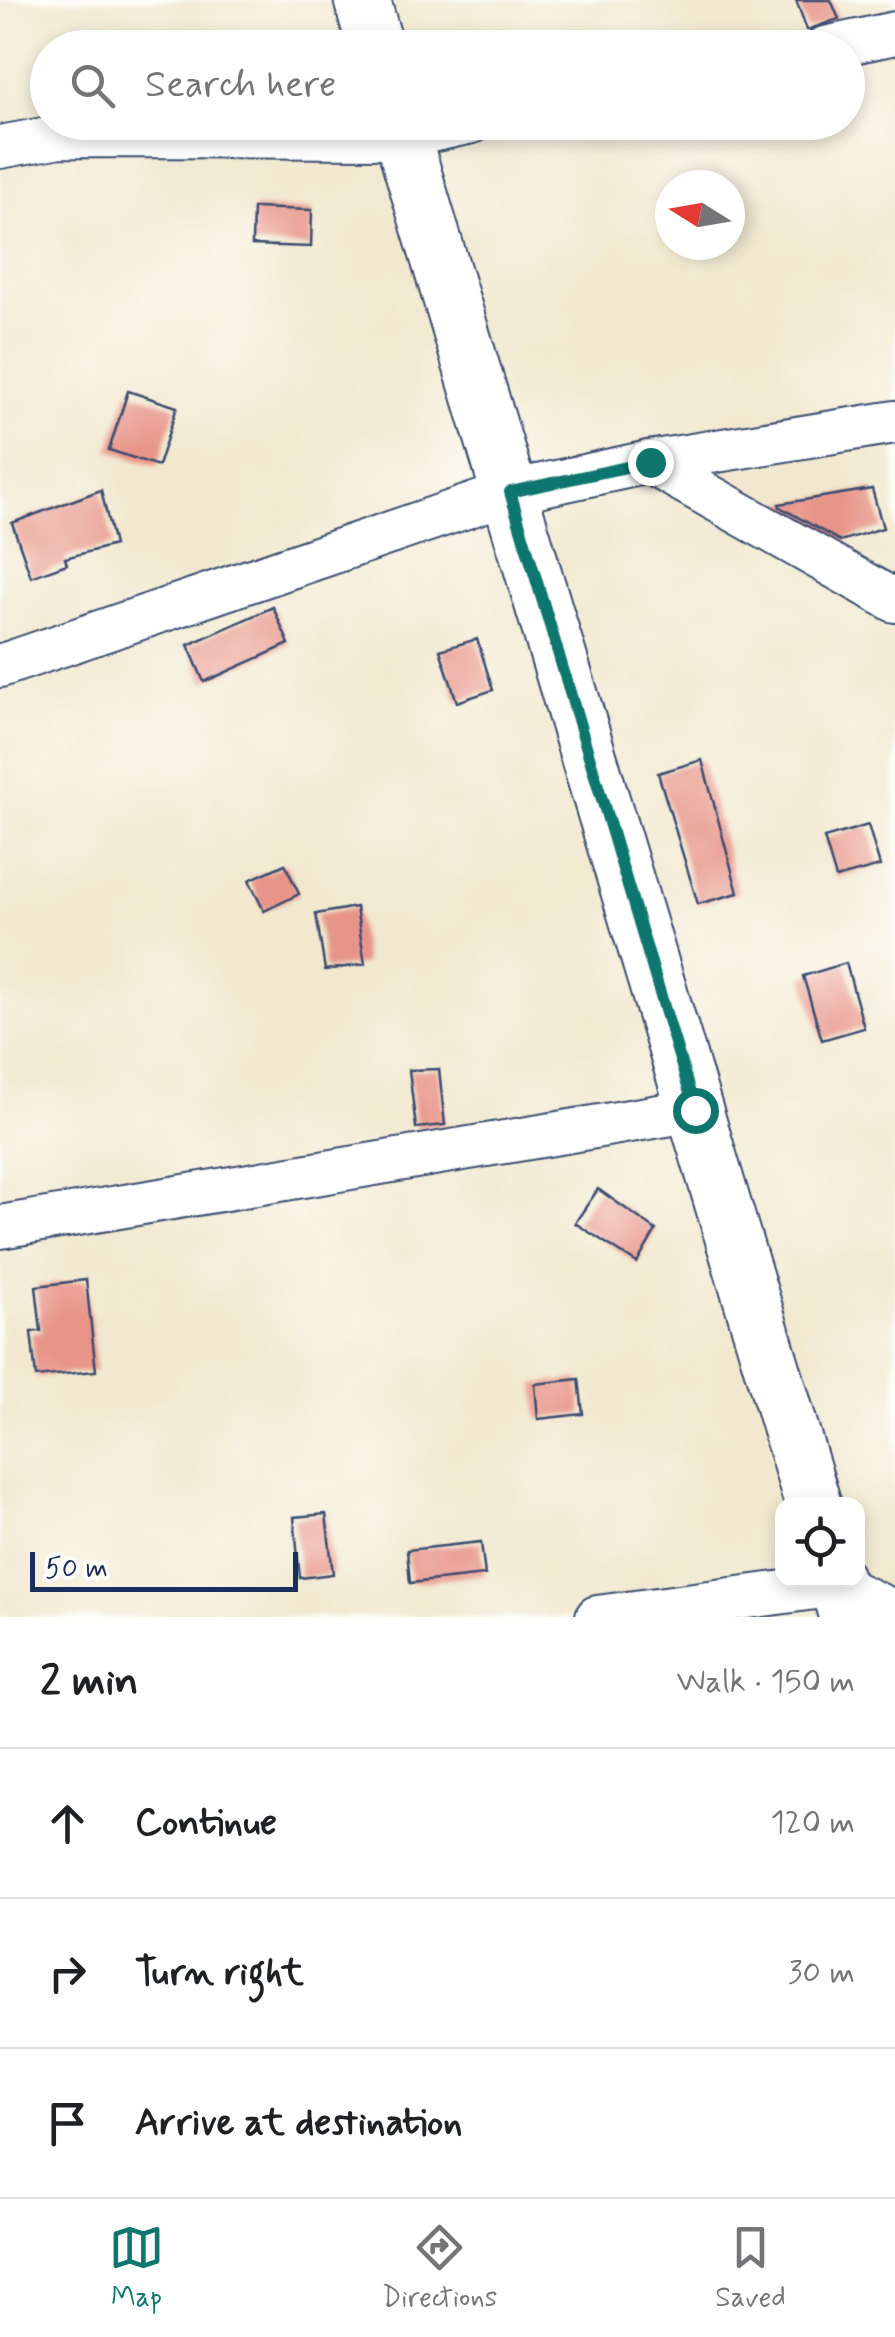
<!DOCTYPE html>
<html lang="en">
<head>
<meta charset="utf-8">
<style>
	:root { --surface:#fff; --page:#f2f2f2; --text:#202124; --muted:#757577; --line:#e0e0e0; --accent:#0f766e }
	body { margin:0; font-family:Mynerve,sans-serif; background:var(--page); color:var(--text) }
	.controls { position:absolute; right:30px; bottom:30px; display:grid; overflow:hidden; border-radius:20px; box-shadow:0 5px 15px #0003 }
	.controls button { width:90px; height:90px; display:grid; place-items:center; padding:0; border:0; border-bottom:2px solid var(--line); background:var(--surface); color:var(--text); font:50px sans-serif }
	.compass { position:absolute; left:655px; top:170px; width:90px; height:90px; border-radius:50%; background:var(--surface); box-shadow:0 5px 15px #0003; rotate:281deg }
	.scale { position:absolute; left:30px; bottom:25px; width:268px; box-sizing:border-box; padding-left:10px; border:5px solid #1b2f5e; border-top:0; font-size:28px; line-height:35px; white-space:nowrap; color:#1b2f5e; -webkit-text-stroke:8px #fdfcf7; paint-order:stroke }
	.stop { position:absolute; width:30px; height:30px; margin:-22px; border:8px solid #0f766e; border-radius:50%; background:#fff }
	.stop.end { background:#0f766e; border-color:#fff; box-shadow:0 2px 10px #0008 }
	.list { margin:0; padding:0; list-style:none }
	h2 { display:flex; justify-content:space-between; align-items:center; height:130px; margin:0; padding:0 40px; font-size:42px }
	h2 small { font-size:32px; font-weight:400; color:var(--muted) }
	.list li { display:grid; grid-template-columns:65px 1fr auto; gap:30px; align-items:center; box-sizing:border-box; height:150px; padding:0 40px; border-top:2px solid var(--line) }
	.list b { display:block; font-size:38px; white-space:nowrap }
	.list em { font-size:32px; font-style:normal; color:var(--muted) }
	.icon { flex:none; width:55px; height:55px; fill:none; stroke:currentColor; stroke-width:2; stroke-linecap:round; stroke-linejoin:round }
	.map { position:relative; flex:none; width:895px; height:1617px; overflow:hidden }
	.search { position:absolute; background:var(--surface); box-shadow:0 5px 15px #0003; left:30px; right:30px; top:30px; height:110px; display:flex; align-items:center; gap:25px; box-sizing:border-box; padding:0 35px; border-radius:55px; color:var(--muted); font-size:38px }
	.sheet { height:580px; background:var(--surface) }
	nav { display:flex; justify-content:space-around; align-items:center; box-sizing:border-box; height:140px; border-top:2px solid var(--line); background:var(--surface); font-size:28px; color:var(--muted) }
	nav a { display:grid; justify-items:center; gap:5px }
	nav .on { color:var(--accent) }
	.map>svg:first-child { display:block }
	.building { fill:#e89589 }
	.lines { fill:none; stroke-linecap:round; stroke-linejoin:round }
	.street-casing { stroke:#3b4b6f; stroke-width:46 }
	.secondary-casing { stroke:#3b4b6f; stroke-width:59 }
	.street { stroke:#fff; stroke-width:42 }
	.secondary { stroke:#fff; stroke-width:55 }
	.route { stroke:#0f766e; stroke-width:12 }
</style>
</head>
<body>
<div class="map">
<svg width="895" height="1617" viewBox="0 0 895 1617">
	<rect width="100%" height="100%" fill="#fdfcf7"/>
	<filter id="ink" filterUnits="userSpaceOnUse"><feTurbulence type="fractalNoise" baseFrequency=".01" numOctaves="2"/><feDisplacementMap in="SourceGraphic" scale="20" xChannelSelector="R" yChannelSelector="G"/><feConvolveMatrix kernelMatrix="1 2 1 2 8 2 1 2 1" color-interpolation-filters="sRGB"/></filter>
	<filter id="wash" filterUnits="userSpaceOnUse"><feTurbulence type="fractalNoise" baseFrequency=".0048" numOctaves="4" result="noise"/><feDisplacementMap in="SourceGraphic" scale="40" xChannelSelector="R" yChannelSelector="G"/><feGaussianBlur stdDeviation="2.25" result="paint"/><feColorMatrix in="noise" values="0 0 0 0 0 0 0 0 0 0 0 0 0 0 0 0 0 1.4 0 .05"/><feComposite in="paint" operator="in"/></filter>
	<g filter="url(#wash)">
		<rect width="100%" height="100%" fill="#f1e8cf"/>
		<g id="blocks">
			<g class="building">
				<polygon points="796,0 831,0 839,19 807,30"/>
				<polygon points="253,208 312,210 311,247 252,245"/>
				<polygon points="128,391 177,407 158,466 109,450"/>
				<polygon points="872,489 883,528 840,541 780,507 779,504"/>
				<polygon points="101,490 114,545 65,558 67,564 31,577 12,523"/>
				<polygon points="273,607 289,644 204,682 188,645"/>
				<polygon points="477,639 493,690 457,702 440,650"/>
				<polygon points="702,760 738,893 698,904 658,773"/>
				<polygon points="868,825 880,866 836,878 824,838"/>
				<polygon points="285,864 299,894 264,911 249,880"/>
				<polygon points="356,907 365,964 325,970 316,914"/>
				<polygon points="846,963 864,1028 822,1040 803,976"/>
				<polygon points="439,1069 445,1125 416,1128 409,1070"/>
				<polygon points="598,1189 656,1230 637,1263 575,1223"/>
				<polygon points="86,1280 96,1371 36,1377 31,1332 41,1331 36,1286"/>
				<polygon points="579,1379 583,1414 538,1419 535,1384"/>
				<polygon points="326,1514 333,1574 300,1578 294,1517"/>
				<polygon points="481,1542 485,1575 410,1583 407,1550"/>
			</g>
		</g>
	</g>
	<g filter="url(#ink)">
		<use href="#blocks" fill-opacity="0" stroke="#3b4b6f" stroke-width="2.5"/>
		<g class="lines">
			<g class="street-casing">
				<g id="street">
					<polyline points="825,48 895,33"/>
					<polyline points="0,147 60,136 403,137 472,122"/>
					<polyline points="649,462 895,601"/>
					<polyline points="0,666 510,492 649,462 895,422"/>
					<polyline points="0,1227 695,1110"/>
					<polyline points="597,1617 837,1585 895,1612"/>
				</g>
			</g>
			<g class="secondary-casing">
				<g id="secondary">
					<polyline points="362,0 376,48"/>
					<polyline points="398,122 813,1504"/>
					<polyline points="836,1580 847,1617"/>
				</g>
			</g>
			<use href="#street" class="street"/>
			<use href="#secondary" class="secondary"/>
		</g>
	</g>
	<g class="lines" filter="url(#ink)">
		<polyline class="route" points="650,462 510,492 695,1110"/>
	</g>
</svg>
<div class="controls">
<button><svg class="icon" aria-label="locate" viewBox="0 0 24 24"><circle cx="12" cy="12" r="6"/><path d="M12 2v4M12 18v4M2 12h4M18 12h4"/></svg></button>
</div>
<svg class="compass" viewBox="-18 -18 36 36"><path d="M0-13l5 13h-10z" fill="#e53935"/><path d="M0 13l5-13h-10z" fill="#757577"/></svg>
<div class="scale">50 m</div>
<div class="stop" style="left:695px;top:1110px"></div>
<div class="stop end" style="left:650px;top:462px"></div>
<div class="search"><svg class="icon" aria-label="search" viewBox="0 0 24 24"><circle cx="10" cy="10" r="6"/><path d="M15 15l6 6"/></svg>Search here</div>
</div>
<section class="sheet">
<h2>2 min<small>Walk · 150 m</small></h2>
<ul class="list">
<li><svg class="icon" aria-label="ahead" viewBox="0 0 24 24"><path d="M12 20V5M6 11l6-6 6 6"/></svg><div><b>Continue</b></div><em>120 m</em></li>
<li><svg class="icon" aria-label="right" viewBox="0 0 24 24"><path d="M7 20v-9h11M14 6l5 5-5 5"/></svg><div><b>Turn right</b></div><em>30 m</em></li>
<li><svg class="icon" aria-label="arrive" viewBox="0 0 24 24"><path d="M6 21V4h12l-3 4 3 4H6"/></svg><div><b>Arrive at destination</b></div></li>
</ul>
</section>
<nav>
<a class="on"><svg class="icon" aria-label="map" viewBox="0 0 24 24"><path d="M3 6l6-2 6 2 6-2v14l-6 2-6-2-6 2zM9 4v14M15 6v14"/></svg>Map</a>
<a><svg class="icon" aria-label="directions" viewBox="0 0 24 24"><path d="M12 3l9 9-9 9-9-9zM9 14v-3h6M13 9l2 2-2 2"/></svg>Directions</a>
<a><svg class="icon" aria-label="saved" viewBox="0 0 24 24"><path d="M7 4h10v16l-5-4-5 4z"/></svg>Saved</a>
</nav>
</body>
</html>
